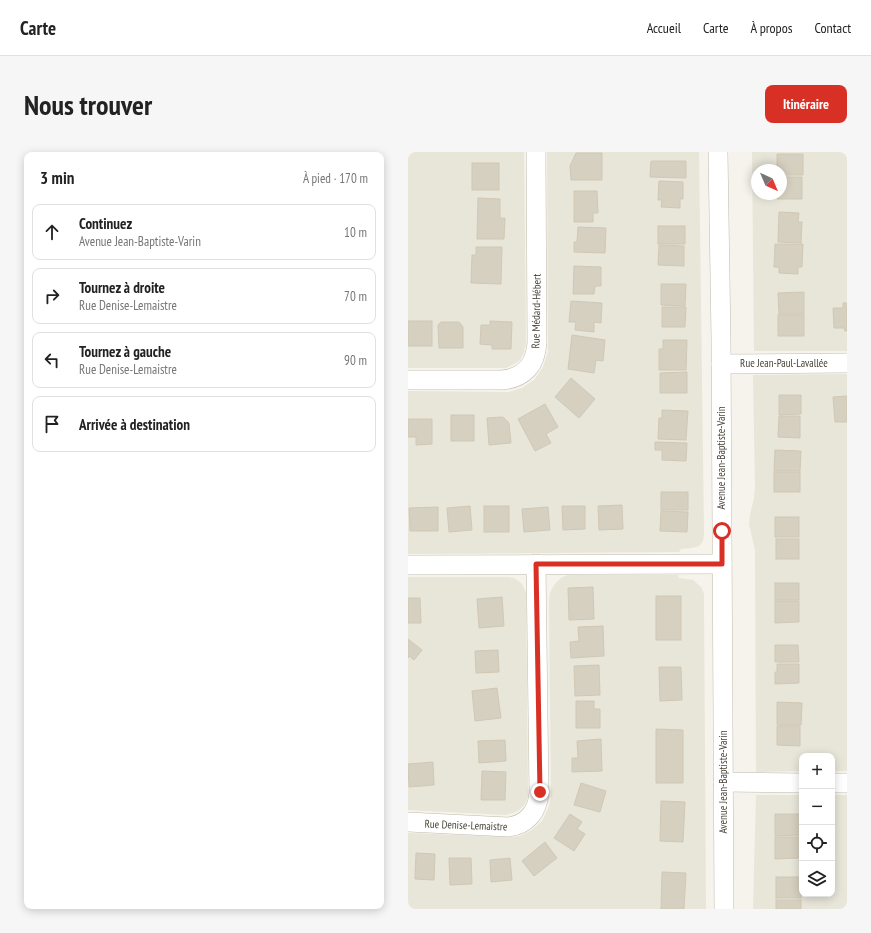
<!DOCTYPE html>
<html lang="fr">
<head>
<meta charset="utf-8">
<style>
	:root { --surface:#fff; --page:#f6f6f6; --text:#222; --muted:#767676; --line:#e0e0e0; --accent:#d93025 }
	body { margin:0; font-family:"PT Sans Narrow",sans-serif; background:var(--page); color:var(--text) }
	.controls { position:absolute; right:12px; bottom:12px; display:grid; overflow:hidden; border-radius:8px; box-shadow:0 2px 10px #0003 }
	.controls button { width:36px; height:36px; display:grid; place-items:center; padding:0; border:0; border-bottom:1px solid var(--line); background:var(--surface); color:var(--text); font:20px sans-serif }
	.compass { position:absolute; left:343px; top:12px; width:36px; height:36px; border-radius:50%; background:var(--surface); box-shadow:0 2px 10px #0003; rotate:136deg }
	.stop { position:absolute; width:12px; height:12px; margin:-9px; border:3px solid #d93025; border-radius:50%; background:#fff }
	.stop.end { background:#d93025; border-color:#fff; box-shadow:0 1px 4px #0008 }
	.list { margin:0; padding:0; list-style:none }
	h2 { display:flex; justify-content:space-between; align-items:center; height:52px; margin:0; padding:0 16px; font-size:17px }
	h2 small { font-size:13px; font-weight:400; color:var(--muted) }
	.list li { display:grid; grid-template-columns:26px 1fr auto; gap:12px; align-items:center; box-sizing:border-box; height:56px; margin:0 8px 8px; padding:0 8px; border:1px solid var(--line); border-radius:8px }
	.list b { display:block; font-size:15px; white-space:nowrap }
	.list p { margin:0; font-size:13px; white-space:nowrap; color:var(--muted) }
	.list em { font-size:13px; font-style:normal; color:var(--muted) }
	.icon { flex:none; width:22px; height:22px; fill:none; stroke:currentColor; stroke-width:2; stroke-linecap:round; stroke-linejoin:round }
	.map { position:relative; flex:none; width:439px; height:757px; overflow:hidden; border-radius:8px }
	header { display:flex; align-items:center; gap:24px; box-sizing:border-box; height:56px; padding:0 20px; background:var(--surface); border-bottom:1px solid var(--line) }
	header strong { font-size:19px }
	nav { display:flex; gap:22px; margin-inline-start:auto; font-size:14px }
	.intro { display:flex; align-items:center; justify-content:space-between; box-sizing:border-box; height:96px; padding:0 24px }
	h1 { margin:0; font-size:28px }
	.button { padding:10px 18px; border-radius:8px; background:var(--accent); color:#fff; font-size:14px; font-weight:700 }
	main { display:flex; gap:24px; padding:0 24px }
	aside { flex:1; background:var(--surface); border-radius:8px; box-shadow:0 2px 10px #0003 }
	.map>svg:first-child { display:block }
	.residential { fill:#e8e5d9; fill-rule:evenodd }
	.building { fill:#d6d0c1; stroke:#d0c8b5 }
	.lines { fill:none; stroke-linecap:round; stroke-linejoin:round }
	.minor-casing { stroke:#c0bbae; stroke-width:20 }
	.minor { stroke:#fff; stroke-width:19 }
	.route { stroke:#d93025; stroke-width:5 }
	.labels { text-anchor:middle; stroke-width:3; stroke-linejoin:round; paint-order:stroke }
	.street-label { font-size:11px; fill:#494439; stroke:#fff }
</style>
</head>
<body>
<header>
<strong>Carte</strong>
<nav><a>Accueil</a><a>Carte</a><a>À propos</a><a>Contact</a></nav>
</header>
<div class="intro"><h1>Nous trouver</h1><a class="button">Itinéraire</a></div>
<main>
<aside>
<h2>3 min<small>À pied · 170 m</small></h2>
<ul class="list">
<li><svg class="icon" aria-label="ahead" viewBox="0 0 24 24"><path d="M12 20V5M6 11l6-6 6 6"/></svg><div><b>Continuez</b><p>Avenue Jean-Baptiste-Varin</p></div><em>10 m</em></li>
<li><svg class="icon" aria-label="right" viewBox="0 0 24 24"><path d="M7 20v-9h11M14 6l5 5-5 5"/></svg><div><b>Tournez à droite</b><p>Rue Denise-Lemaistre</p></div><em>70 m</em></li>
<li><svg class="icon" aria-label="left" viewBox="0 0 24 24"><path d="M17 20v-9H6M10 6l-5 5 5 5"/></svg><div><b>Tournez à gauche</b><p>Rue Denise-Lemaistre</p></div><em>90 m</em></li>
<li><svg class="icon" aria-label="arrive" viewBox="0 0 24 24"><path d="M6 21V4h12l-3 4 3 4H6"/></svg><div><b>Arrivée à destination</b></div></li>
</ul>
</aside>
<div class="map">
<svg width="439" height="757" viewBox="0 0 439 757">
	<rect width="100%" height="100%" fill="#f5f3eb"/>
	<g class="residential">
		<polygon points="0,0 116,0 118,191 116,200 112,208 106,212 98,216 0,216"/>
		<polygon points="139,0 291,0 296,383 295,389 291,394 284,396 273,397 271,400 0,402 0,239 101,240 114,236 126,228 135,215 140,200"/>
		<path d="M 344,0 L 439,0 L 439,199 L 346,199 ZM 349,18 L 373,18 L 373,42 L 349,42 Z"/>
		<polygon points="439,222 439,619 424,619 424,604 394,604 394,619 348,620 347,398 341,372 342,363 346,346 347,335 345,223"/>
		<polygon points="160,423 270,423 271,426 285,428 293,435 296,442 296,451 298,757 0,757 0,681 101,685 112,684 124,678 134,669 140,657 143,646 141,450 142,441 146,433 153,426"/>
		<polygon points="0,425 101,425 108,427 114,432 118,441 120,644 117,652 111,658 105,661 97,663 0,658"/>
		<polygon points="348,643 394,643 394,742 424,742 424,643 439,643 439,757 345,757"/>
	</g>
	<g class="building">
		<polygon points="168,1 194,1 194,28 163,28 162,14"/>
		<polygon points="369,2 395,2 395,23 373,23 373,18 369,18"/>
		<polygon points="243,9 278,9 278,26 242,25"/>
		<rect x="64" y="11" width="27" height="27"/>
		<polygon points="373,25 394,25 394,47 369,47 369,42 373,42"/>
		<polygon points="251,29 275,30 275,47 272,47 272,56 253,55 254,48 250,48"/>
		<polygon points="166,39 189,39 190,61 185,61 185,70 166,70"/>
		<polygon points="70,46 92,47 92,66 97,66 96,87 69,87"/>
		<polygon points="371,60 391,61 390,70 394,70 393,91 370,90"/>
		<rect x="250" y="74" width="27" height="18"/>
		<polygon points="170,75 198,76 197,101 166,100 166,90 169,90"/>
		<polygon points="367,92 395,92 394,115 390,115 390,122 371,121 371,115 366,115"/>
		<polygon points="251,93 276,94 276,114 250,113"/>
		<polygon points="68,95 94,95 93,132 63,131 64,103 68,103"/>
		<polygon points="166,114 193,115 193,134 187,134 186,142 165,142"/>
		<polygon points="253,132 278,132 277,154 253,153"/>
		<polygon points="396,140 396,162 371,162 370,141"/>
		<polygon points="163,149 194,151 193,171 186,170 186,180 167,178 168,170 161,170"/>
		<polygon points="435,151 439,151 439,179 437,179 436,176 426,176 425,156 435,156"/>
		<polygon points="254,155 278,155 277,175 254,175"/>
		<rect x="370" y="163" width="26" height="21"/>
		<rect x="0" y="169" width="24" height="25"/>
		<polygon points="82,169 104,170 103,197 84,197 84,193 72,192 73,173 82,173"/>
		<polygon points="33,170 51,170 55,175 55,196 31,196 30,173"/>
		<polygon points="164,183 197,188 195,209 188,208 186,221 160,217"/>
		<polygon points="255,188 279,188 278,218 251,218 251,197 255,197"/>
		<polygon points="279,220 279,241 252,241 252,221"/>
		<polygon points="163,226 187,247 171,266 147,245"/>
		<polygon points="371,243 393,243 393,262 371,263"/>
		<polygon points="438,244 439,244 439,270 427,270 425,245"/>
		<polygon points="137,252 150,275 138,282 143,291 127,299 110,267"/>
		<polygon points="254,258 280,259 278,288 250,287 251,266 254,266"/>
		<rect x="43" y="263" width="23" height="26"/>
		<polygon points="371,264 392,264 392,286 370,285"/>
		<polygon points="95,265 101,271 103,291 81,293 79,266"/>
		<polygon points="0,267 24,267 24,292 8,293 8,285 0,285"/>
		<polygon points="247,290 279,291 278,309 254,308 254,298 247,298"/>
		<polygon points="367,298 393,299 392,319 366,319"/>
		<rect x="366" y="320" width="26" height="20"/>
		<rect x="253" y="340" width="27" height="18"/>
		<polygon points="214,353 215,377 191,378 190,354"/>
		<polygon points="62,354 64,378 41,380 39,356"/>
		<rect x="76" y="354" width="25" height="26"/>
		<polygon points="154,354 177,354 177,377 155,378"/>
		<polygon points="30,355 30,379 2,379 1,356"/>
		<polygon points="140,355 142,378 116,380 114,357"/>
		<polygon points="253,359 280,360 279,380 252,379"/>
		<rect x="367" y="365" width="24" height="20"/>
		<rect x="368" y="387" width="23" height="20"/>
		<rect x="367" y="431" width="24" height="17"/>
		<polygon points="185,435 186,467 161,468 160,436"/>
		<rect x="248" y="444" width="25" height="44"/>
		<polygon points="94,445 96,474 71,476 69,447"/>
		<polygon points="0,446 12,446 13,471 0,471"/>
		<polygon points="367,449 391,449 391,470 367,471"/>
		<polygon points="195,474 196,504 163,506 162,490 171,489 170,475"/>
		<polygon points="0,487 14,498 6,508 1,504 0,506"/>
		<polygon points="367,493 390,493 391,510 367,510"/>
		<polygon points="90,498 91,520 68,521 67,499"/>
		<polygon points="369,512 391,512 391,531 367,532 367,520 369,520"/>
		<polygon points="191,513 192,543 167,544 166,514"/>
		<polygon points="251,515 273,515 274,548 252,549"/>
		<polygon points="89,536 93,566 67,569 64,539"/>
		<polygon points="168,549 186,549 186,557 192,557 192,576 168,576"/>
		<polygon points="369,550 394,551 393,573 369,573"/>
		<polygon points="369,574 392,574 392,594 369,593"/>
		<polygon points="248,577 275,578 275,631 248,631"/>
		<polygon points="193,587 194,619 164,620 164,606 170,606 169,589"/>
		<polygon points="97,588 98,609 71,611 70,589"/>
		<polygon points="25,610 26,633 1,635 0,612"/>
		<polygon points="74,619 98,620 97,648 73,648"/>
		<polygon points="173,631 198,639 192,660 166,653"/>
		<polygon points="253,649 277,650 275,690 252,689"/>
		<polygon points="162,662 174,670 169,677 177,682 166,699 146,686"/>
		<polygon points="367,662 392,662 392,683 367,684"/>
		<polygon points="367,685 392,685 392,706 367,707"/>
		<polygon points="137,690 149,706 126,724 114,709"/>
		<polygon points="8,701 27,702 26,728 7,727"/>
		<polygon points="41,706 63,706 64,732 42,733"/>
		<polygon points="102,706 104,728 83,730 82,708"/>
		<polygon points="254,720 278,721 276,757 253,757"/>
		<rect x="368" y="725" width="25" height="21"/>
		<rect x="368" y="748" width="25" height="9"/>
	</g>
	<g class="lines">
		<g class="minor-casing">
			<g id="minor">
				<polyline points="310,0 313,188 316,757"/>
				<polyline points="313,212 439,211"/>
				<path d="M 0,228 L 94,228 C 116,226 128,213 129,190 L 128,0"/>
				<polyline points="0,413 314,412"/>
				<polyline points="315,630 394,631"/>
				<polyline points="424,631 439,631"/>
				<path d="M 0,670 L 100,675 C 119,673 130,659 131,640 L 128,412"/>
			</g>
		</g>
		<use href="#minor" class="minor"/>
	</g>
	<g class="lines">
		<polyline class="route" points="132,640 128,412 314,412 314,379"/>
	</g>
	<g class="labels">
		<g class="street-label">
			<text transform="translate(128 159) rotate(-89)" y="4">Rue Médard-Hébert</text>
			<text x="376" y="215">Rue Jean-Paul-Lavallée</text>
			<text transform="translate(313 306) rotate(-90)" y="4">Avenue Jean-Baptiste-Varin</text>
			<text transform="translate(315 630) rotate(-90)" y="4">Avenue Jean-Baptiste-Varin</text>
			<text transform="translate(58 673) rotate(2)" y="4">Rue Denise-Lemaistre</text>
		</g>
	</g>
</svg>
<div class="controls">
<button>+</button>
<button>−</button>
<button><svg class="icon" aria-label="locate" viewBox="0 0 24 24"><circle cx="12" cy="12" r="6"/><path d="M12 2v4M12 18v4M2 12h4M18 12h4"/></svg></button>
<button><svg class="icon" aria-label="layers" viewBox="0 0 24 24"><path d="M12 4l9 5-9 5-9-5zM3 14l9 5 9-5"/></svg></button>
</div>
<svg class="compass" viewBox="-18 -18 36 36"><path d="M0-13l5 13h-10z" fill="#e53935"/><path d="M0 13l5-13h-10z" fill="#767676"/></svg>
<div class="stop" style="left:314px;top:379px"></div>
<div class="stop end" style="left:132px;top:640px"></div>
</div>
</main>
</body>
</html>
